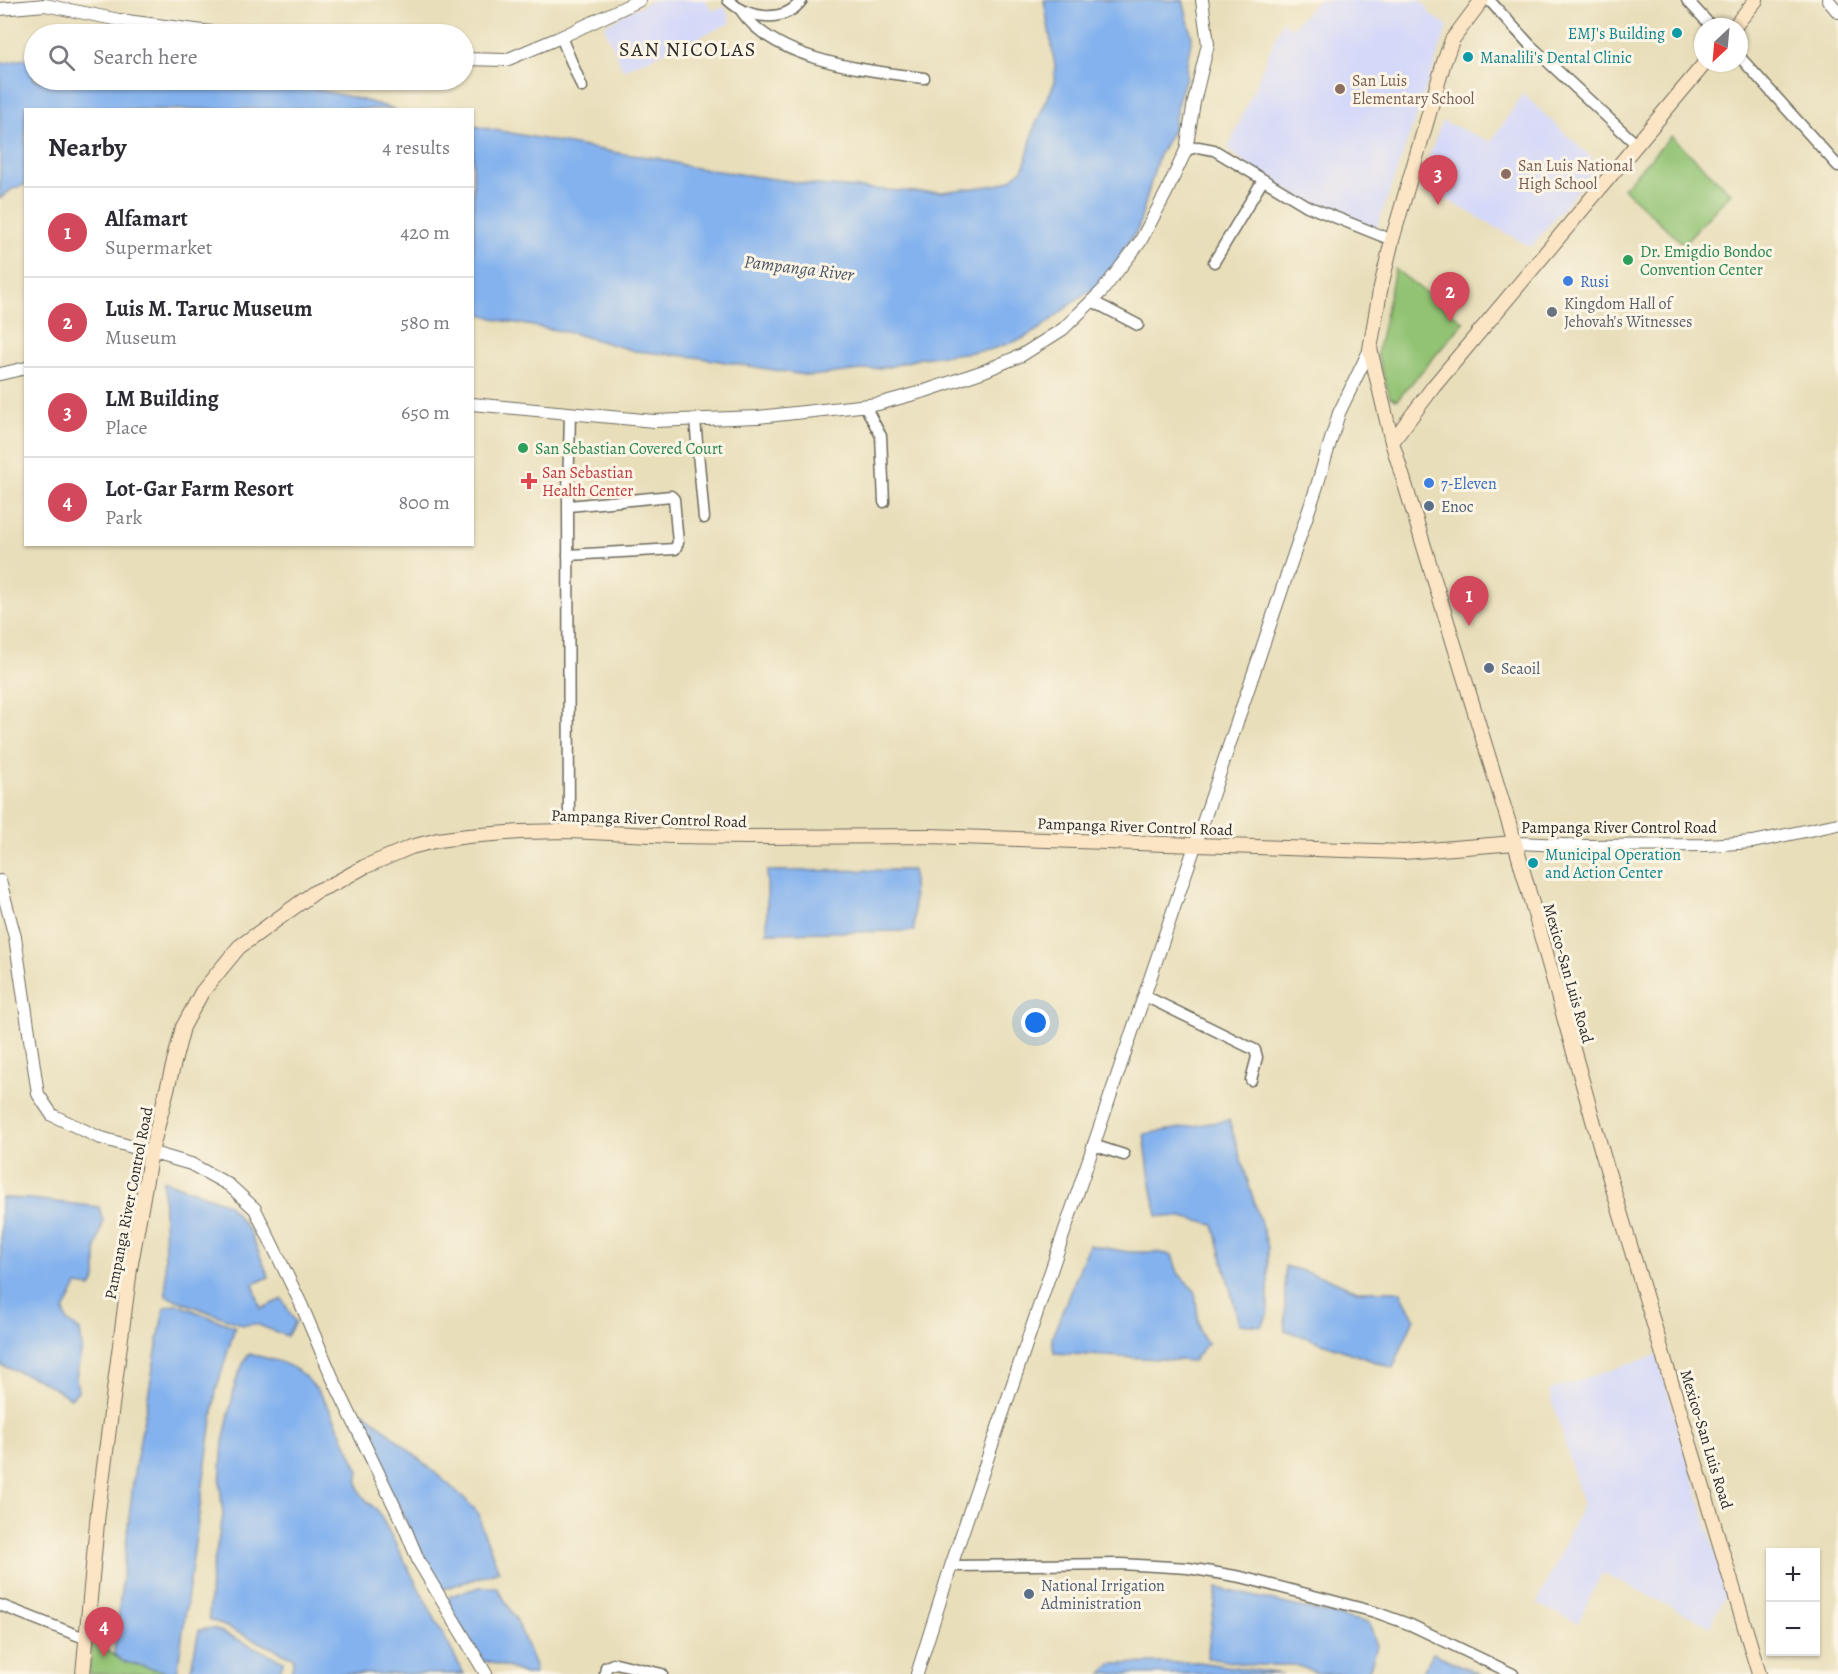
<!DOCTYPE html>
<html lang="en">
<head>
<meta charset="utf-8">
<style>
	:root { --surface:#fff; --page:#f7f7f7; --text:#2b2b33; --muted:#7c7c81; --line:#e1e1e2; --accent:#d1495b }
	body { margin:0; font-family:Alegreya,serif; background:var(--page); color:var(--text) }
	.controls { position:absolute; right:18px; bottom:18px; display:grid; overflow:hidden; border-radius:0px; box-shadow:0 2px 4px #0004 }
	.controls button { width:54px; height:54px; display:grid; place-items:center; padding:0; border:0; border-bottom:2px solid var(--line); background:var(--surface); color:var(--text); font:30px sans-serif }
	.compass { position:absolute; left:1694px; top:18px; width:54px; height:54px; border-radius:50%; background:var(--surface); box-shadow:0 2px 4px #0004; rotate:206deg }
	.you { position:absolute; left:1036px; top:1023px; width:21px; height:21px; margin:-15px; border:4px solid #fff; border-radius:50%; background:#1a73e8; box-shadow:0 0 0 9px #1a73e833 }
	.badge { display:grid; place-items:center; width:39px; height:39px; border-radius:50%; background:var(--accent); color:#fff; font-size:20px; font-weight:700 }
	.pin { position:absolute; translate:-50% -50px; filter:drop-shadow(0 2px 3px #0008) }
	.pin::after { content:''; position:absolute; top:32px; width:21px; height:18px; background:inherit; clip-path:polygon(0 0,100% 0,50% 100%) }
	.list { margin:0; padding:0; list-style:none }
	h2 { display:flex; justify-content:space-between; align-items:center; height:78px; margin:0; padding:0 24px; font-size:26px }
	h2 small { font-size:20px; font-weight:400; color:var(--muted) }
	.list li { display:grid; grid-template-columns:39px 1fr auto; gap:18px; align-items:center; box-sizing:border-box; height:90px; padding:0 24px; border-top:2px solid var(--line) }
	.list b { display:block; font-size:22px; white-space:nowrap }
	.list p { margin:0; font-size:20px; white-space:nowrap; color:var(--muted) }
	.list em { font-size:20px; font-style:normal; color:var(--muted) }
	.icon { flex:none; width:33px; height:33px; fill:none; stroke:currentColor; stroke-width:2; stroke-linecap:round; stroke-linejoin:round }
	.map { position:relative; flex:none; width:1838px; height:1674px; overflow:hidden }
	.search { position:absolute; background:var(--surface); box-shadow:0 2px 4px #0004; left:24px; top:24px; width:450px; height:66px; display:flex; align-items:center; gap:15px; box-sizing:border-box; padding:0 21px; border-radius:33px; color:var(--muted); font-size:22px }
	.panel { position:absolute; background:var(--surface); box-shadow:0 2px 4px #0004; left:24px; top:108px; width:450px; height:438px; border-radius:0px }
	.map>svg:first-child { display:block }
	.built { fill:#d4d8f9 }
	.green { fill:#92c373; stroke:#5e774f; stroke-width:1.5 }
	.water { fill:#84b2ee; stroke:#586e8c; stroke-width:1.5 }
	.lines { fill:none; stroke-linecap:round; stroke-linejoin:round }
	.minor-casing { stroke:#6d6a5d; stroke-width:13 }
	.tertiary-casing { stroke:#6d6a5d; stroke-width:14 }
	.secondary-casing { stroke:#6d6a5d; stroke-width:16 }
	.minor { stroke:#fff; stroke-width:10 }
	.tertiary { stroke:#fff; stroke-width:12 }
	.secondary { stroke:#fce5c4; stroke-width:14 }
	.culture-dot { fill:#0f9aa8; stroke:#fcf5e5; stroke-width:2 }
	.education-dot { fill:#8d6e63; stroke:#fcf5e5; stroke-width:2 }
	.leisure-dot { fill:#2e9e5b; stroke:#fcf5e5; stroke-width:2 }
	.shop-dot { fill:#3f7fe0; stroke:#fcf5e5; stroke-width:2 }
	.worship-dot { fill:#6b7280; stroke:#fcf5e5; stroke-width:2 }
	.health-dot { fill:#e0444e; stroke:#fcf5e5; stroke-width:2 }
	.service-dot { fill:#5c6f8a; stroke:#fcf5e5; stroke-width:2 }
	.labels { text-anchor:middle; stroke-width:6; stroke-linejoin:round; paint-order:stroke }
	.culture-label { font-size:16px; fill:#0d838f; stroke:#fcf5e5; text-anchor:start }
	.education-label { font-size:16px; fill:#785e54; stroke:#fcf5e5; text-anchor:start }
	.leisure-label { font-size:16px; fill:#27864d; stroke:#fcf5e5; text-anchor:start }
	.shop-label { font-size:16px; fill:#366cbe; stroke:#fcf5e5; text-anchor:start }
	.worship-label { font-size:16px; fill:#5b616d; stroke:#fcf5e5; text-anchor:start }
	.health-label { font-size:16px; fill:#be3a42; stroke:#fcf5e5; text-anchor:start }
	.service-label { font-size:16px; fill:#4e5e75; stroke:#fcf5e5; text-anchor:start }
	.street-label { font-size:16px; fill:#2b2b2b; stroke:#fcf5e5 }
	.water-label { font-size:18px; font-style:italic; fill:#465466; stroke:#fcf5e5 }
	.quarter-label { font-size:20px; letter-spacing:1.5px; fill:#2b2b2b; stroke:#fcf5e5 }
</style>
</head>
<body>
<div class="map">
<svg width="1838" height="1674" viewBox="0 0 1838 1674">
	<rect width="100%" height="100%" fill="#fcf5e5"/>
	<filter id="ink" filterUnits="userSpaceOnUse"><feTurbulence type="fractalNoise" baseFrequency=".0167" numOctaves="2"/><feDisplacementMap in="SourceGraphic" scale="12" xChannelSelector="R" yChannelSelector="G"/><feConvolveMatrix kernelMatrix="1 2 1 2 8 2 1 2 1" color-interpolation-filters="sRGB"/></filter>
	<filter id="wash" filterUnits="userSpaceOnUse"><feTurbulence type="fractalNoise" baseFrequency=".008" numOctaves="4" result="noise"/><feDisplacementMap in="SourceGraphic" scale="24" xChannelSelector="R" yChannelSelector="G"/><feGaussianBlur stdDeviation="1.35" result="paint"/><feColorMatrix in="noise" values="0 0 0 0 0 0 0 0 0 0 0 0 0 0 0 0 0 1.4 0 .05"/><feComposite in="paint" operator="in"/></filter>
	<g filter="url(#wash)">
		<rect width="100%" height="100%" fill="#e8deba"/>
		<g class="built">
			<polygon points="653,0 706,0 712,11 725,7 731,23 623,70 604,26 630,11"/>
			<polygon points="1318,0 1419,0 1428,8 1429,13 1448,26 1376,230 1302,198 1253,169 1228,149 1282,22 1292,28"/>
			<polygon points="1523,94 1598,164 1531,247 1419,184 1442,121 1491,142"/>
			<polygon points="1657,1355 1727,1593 1710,1626 1602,1573 1578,1623 1537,1604 1583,1504 1549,1390"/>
		</g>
		<g class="green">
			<polygon points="1671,136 1731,193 1683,244 1623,188"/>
			<polygon points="1395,269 1464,322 1397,400 1390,397 1377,354"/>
			<polygon points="92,1640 122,1661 175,1674 89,1674"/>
		</g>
		<g class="water">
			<polygon points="1044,0 1183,0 1192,37 1187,62 1186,78 1178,101 1173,130 1158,157 1138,229 1123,250 1113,273 1101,285 1080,297 1041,328 1022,339 989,350 921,358 888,367 810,376 695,357 635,351 572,333 499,320 473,311 473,126 623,154 657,158 690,167 816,185 916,192 942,192 997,185 1010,180 1021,171 1026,161 1034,128 1054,84 1055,66"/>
			<polygon points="34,57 34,80 202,80 241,89 261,85 302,86 355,98 395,109 26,110 25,185 12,189 0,199 0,64"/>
			<polygon points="913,870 914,931 767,933 767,871"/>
			<polygon points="1229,1120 1268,1247 1268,1314 1262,1326 1239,1324 1214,1225 1182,1217 1157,1216 1150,1179 1144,1134"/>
			<polygon points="163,1180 228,1204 250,1232 269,1277 253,1284 261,1309 282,1299 295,1322 287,1336 256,1324 243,1325 166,1296"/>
			<polygon points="1,1198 31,1199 99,1207 103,1221 96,1248 96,1279 91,1287 77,1285 64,1311 67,1321 80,1331 82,1348 76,1377 78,1391 71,1398 38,1379 0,1365"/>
			<polygon points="1089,1245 1129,1252 1155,1252 1172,1255 1178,1273 1195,1291 1200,1333 1207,1343 1193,1361 1054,1353 1052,1337"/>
			<polygon points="1285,1266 1330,1279 1357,1291 1400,1291 1414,1318 1393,1368 1285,1330"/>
			<polygon points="177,1304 235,1327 216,1391 177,1674 175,1674 122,1661 114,1654 134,1473 164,1308"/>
			<path d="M 249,1354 C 265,1358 284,1361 298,1371 C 329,1394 342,1437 359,1471 C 354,1491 363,1498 378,1511 L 464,1674 L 291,1674 L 294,1658 L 209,1619 L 211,1577 L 223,1516 L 220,1485 L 223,1442 L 236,1381 L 245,1359 Z"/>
			<polygon points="365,1412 464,1498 479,1514 482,1528 499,1571 440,1590 356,1421 359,1413"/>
			<polygon points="480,1587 497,1587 517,1621 535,1666 534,1674 525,1674 510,1668 481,1660 448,1604 450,1596"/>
			<polygon points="1217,1588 1369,1623 1377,1646 1368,1674 1320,1674 1296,1665 1251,1665 1207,1658"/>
			<polygon points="213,1628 284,1661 278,1674 190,1674 199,1630"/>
			<polygon points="1433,1653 1480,1674 1422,1674"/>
			<polygon points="1198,1662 1282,1674 1102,1674 1111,1664"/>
		</g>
	</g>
	<g filter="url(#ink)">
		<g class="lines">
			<g class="minor-casing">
				<g id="minor">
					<path d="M 728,0 C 748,19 784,24 802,0"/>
					<polyline points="1489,0 1530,45 1637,145"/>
					<polyline points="1687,0 1712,27"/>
					<path d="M 740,9 C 774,62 867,70 924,78"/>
					<polyline points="561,37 582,87"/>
					<polyline points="1739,56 1838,166"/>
					<polyline points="1186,150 1198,147 1214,150 1307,206 1392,240"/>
					<polyline points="1214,262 1263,180"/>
					<polyline points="1092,301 1138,325"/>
					<polyline points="865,406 881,436 884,502"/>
					<polyline points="695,420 704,518"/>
					<polyline points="568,555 675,549 678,543 674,499 671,496 569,506"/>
					<polyline points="569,831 568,496 570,414"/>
					<polyline points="1145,996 1255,1050 1257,1057 1251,1080"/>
					<polyline points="1093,1145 1124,1155"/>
					<polyline points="951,1566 1121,1564 1188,1568 1241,1577 1375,1612 1411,1625 1513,1674"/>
					<polyline points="0,1605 87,1639"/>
					<polyline points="605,1674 606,1667 616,1663 662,1674"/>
				</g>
			</g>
			<g class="tertiary-casing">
				<g id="tertiary">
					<polyline points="1828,0 1838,12"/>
					<polyline points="0,9 45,5 119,20 226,34"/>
					<polyline points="464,59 506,60 561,37 640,0"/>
					<polyline points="0,374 26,368"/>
					<polyline points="472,404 654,421 758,417 878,404 925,391 984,371 1022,355 1063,329 1102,291 1140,242 1166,193 1186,150 1194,102 1208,44 1202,0"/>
					<polyline points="1515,843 1586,846 1707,845 1753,842 1838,824"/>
					<polyline points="0,881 15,937 38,1094 52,1115 98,1137 191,1164 229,1185 255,1209 301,1304 333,1379 404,1526 419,1562 486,1674"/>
					<polyline points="917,1674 951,1566 1316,489 1339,413 1370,349"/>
				</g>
			</g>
			<g class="secondary-casing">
				<g id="secondary">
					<polyline points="1734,27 1756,0"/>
					<polyline points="1705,63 1434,386 1392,442 1515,843 1602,1152 1759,1674"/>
					<polyline points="1392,442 1370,349 1380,291 1392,240 1444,62 1452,40 1482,0"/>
					<polyline points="83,1674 98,1512 130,1269 151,1152 183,1027 202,992 239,947 315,892 337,882 364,867 411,847 438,840 468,836 520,832 569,831 672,836 748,837 929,836 1404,852 1515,843"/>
				</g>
			</g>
			<use href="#minor" class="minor"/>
			<use href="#tertiary" class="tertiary"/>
			<use href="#secondary" class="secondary"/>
		</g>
	</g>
	<g class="culture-dot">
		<circle cx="1677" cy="33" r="6"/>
		<circle cx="1468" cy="57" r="6"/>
		<circle cx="1533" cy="863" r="6"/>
	</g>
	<g class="education-dot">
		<circle cx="1340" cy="89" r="6"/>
		<circle cx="1506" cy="174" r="6"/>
	</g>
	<g class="leisure-dot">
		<circle cx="1628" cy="260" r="6"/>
		<circle cx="523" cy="448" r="6"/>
	</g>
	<g class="shop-dot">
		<circle cx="1568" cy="281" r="6"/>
		<circle cx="1429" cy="483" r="6"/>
	</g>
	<circle class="worship-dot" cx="1552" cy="312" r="6"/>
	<path class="health-dot" d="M526 472h6v6h6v6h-6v6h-6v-6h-6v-6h6z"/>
	<g class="service-dot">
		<circle cx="1429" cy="506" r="6"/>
		<circle cx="1489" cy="668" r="6"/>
		<circle cx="1029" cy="1594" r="6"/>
	</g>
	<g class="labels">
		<g class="culture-label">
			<text x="1665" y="39" text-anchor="end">EMJ's Building</text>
			<text x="1480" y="63">Manalili's Dental Clinic</text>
			<text x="1545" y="860">Municipal Operation<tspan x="1545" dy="18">and Action Center</tspan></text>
		</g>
		<g class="education-label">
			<text x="1352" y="86">San Luis<tspan x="1352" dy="18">Elementary School</tspan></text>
			<text x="1518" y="171">San Luis National<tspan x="1518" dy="18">High School</tspan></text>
		</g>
		<g class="leisure-label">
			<text x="1640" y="257">Dr. Emigdio Bondoc<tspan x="1640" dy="18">Convention Center</tspan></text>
			<text x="535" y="454">San Sebastian Covered Court</text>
		</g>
		<g class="shop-label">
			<text x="1580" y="287">Rusi</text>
			<text x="1441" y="489">7-Eleven</text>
		</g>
		<g class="worship-label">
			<text x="1564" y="309">Kingdom Hall of<tspan x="1564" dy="18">Jehovah's Witnesses</tspan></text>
		</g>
		<g class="health-label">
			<text x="542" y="478">San Sebastian<tspan x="542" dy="18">Health Center</tspan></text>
		</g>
		<g class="service-label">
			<text x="1441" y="512">Enoc</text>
			<text x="1501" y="674">Seaoil</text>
			<text x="1041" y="1591">National Irrigation<tspan x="1041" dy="18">Administration</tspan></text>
		</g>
		<g class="street-label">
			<text transform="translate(649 818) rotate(2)" y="6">Pampanga River Control Road</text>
			<text transform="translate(1135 826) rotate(2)" y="6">Pampanga River Control Road</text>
			<text x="1619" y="833">Pampanga River Control Road</text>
			<text transform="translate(1569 973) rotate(74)" y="6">Mexico-San Luis Road</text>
			<text transform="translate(128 1203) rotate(-79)" y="6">Pampanga River Control Road</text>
			<text transform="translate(1707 1439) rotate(73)" y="6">Mexico-San Luis Road</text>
		</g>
		<g class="water-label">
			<text transform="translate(799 268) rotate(7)" y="6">Pampanga River</text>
		</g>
		<g class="quarter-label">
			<text x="688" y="56">SAN NICOLAS</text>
		</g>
	</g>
</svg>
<div class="controls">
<button>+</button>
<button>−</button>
</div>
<svg class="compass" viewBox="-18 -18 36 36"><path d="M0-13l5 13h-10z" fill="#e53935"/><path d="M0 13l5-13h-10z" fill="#7c7c81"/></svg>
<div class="you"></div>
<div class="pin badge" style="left:1469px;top:626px">1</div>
<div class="pin badge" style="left:1450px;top:322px">2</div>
<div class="pin badge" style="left:1438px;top:205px">3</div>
<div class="pin badge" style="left:104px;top:1657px">4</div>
<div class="search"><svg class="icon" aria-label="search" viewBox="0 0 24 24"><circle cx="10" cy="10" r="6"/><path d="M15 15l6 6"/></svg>Search here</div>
<section class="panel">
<h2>Nearby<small>4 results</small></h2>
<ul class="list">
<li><span class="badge">1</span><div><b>Alfamart</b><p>Supermarket</p></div><em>420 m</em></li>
<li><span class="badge">2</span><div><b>Luis M. Taruc Museum</b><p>Museum</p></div><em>580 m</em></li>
<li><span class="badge">3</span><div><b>LM Building</b><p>Place</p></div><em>650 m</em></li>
<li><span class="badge">4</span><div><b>Lot-Gar Farm Resort</b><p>Park</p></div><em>800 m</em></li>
</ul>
</section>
</div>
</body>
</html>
